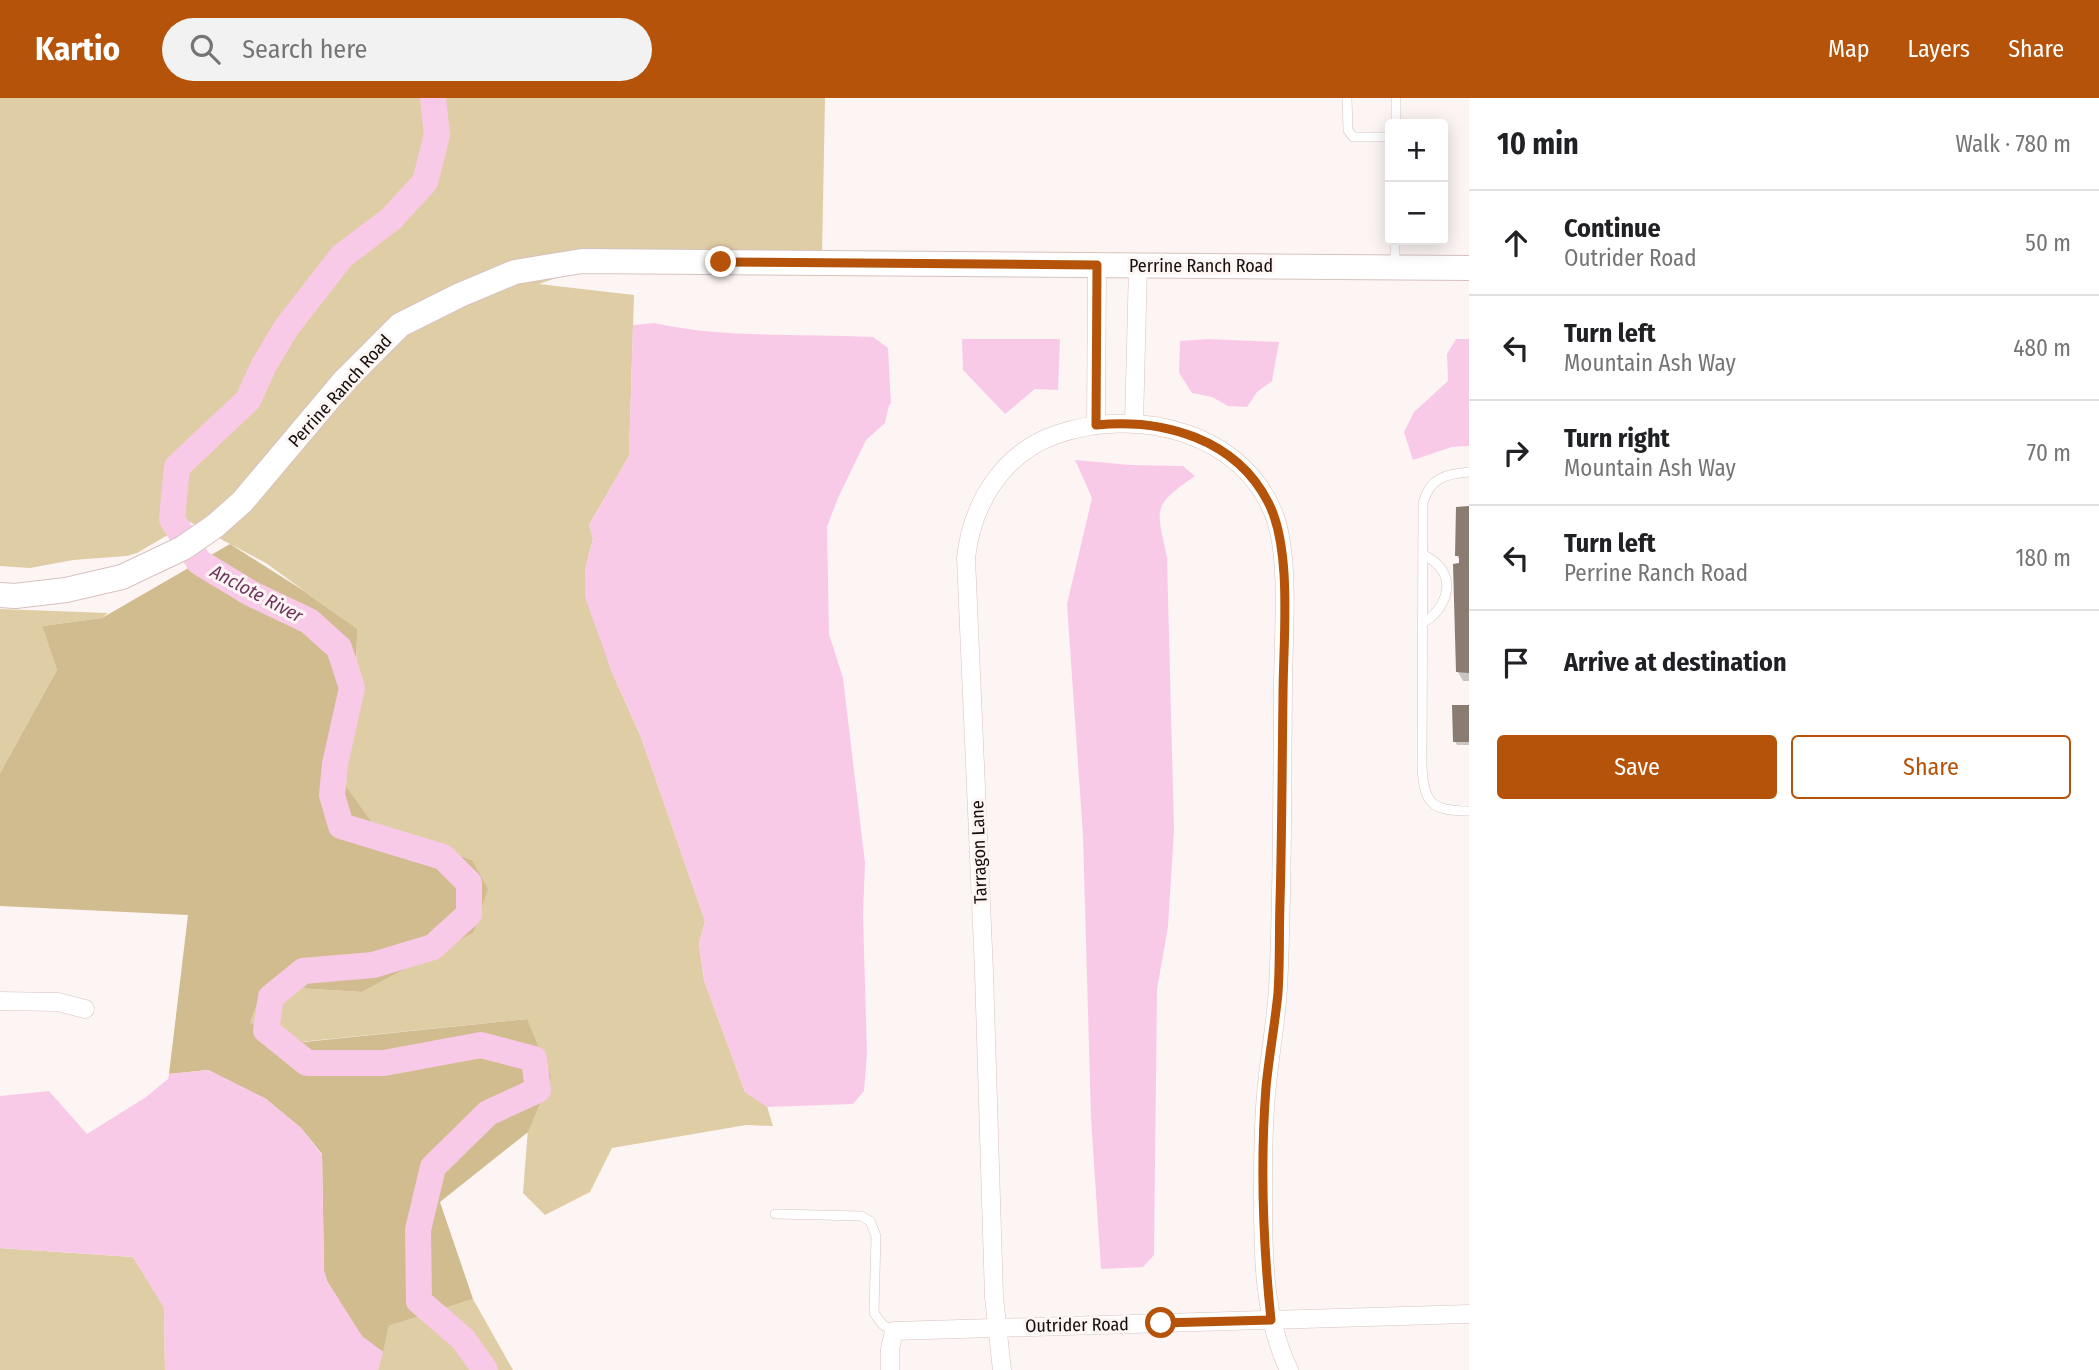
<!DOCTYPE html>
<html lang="en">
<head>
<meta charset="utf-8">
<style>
	:root { --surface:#fff; --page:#f2f2f2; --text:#202124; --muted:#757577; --line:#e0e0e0; --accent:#b45309 }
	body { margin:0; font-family:"Fira Sans Condensed",sans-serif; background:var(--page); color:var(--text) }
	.controls { position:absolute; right:21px; top:21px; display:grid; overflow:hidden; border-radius:7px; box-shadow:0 4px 18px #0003 }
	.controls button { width:63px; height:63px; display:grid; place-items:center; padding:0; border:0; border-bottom:2px solid var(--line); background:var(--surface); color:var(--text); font:35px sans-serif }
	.stop { position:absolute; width:21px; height:21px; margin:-16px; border:5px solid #b45309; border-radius:50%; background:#fff }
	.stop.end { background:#b45309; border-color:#fff; box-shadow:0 2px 7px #0008 }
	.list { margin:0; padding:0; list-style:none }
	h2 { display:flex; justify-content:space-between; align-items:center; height:91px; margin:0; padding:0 28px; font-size:30px }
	h2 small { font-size:23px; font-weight:400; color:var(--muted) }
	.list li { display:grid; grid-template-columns:46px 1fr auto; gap:21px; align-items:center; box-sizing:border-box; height:105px; padding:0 28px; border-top:2px solid var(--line) }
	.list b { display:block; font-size:26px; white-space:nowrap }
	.list p { margin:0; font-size:23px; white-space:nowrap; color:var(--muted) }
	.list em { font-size:23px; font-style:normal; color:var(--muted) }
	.actions { display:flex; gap:14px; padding:21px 28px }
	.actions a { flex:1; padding:16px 0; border:2px solid var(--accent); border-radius:7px; text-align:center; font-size:24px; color:var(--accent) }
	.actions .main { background:var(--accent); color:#fff }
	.icon { flex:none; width:38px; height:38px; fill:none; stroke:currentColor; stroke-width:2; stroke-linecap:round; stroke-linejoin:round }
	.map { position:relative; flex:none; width:1469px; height:1272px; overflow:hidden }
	header { display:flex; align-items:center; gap:42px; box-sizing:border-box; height:98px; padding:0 35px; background:var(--accent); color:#fff }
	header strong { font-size:33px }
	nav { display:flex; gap:38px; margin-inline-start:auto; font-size:24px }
	.search { width:490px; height:63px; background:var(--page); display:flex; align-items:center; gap:18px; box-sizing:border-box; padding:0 24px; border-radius:38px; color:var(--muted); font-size:26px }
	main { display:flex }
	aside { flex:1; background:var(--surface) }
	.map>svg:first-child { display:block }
	.green { fill:#dfcda6 }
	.forest { fill:#d1bc90 }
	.water { fill:#f9cae7 }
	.shadow { fill:#0003 }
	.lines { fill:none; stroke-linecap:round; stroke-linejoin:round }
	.river { stroke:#f9cae7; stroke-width:26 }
	.building { fill:#8a7c71 }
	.lane-casing { stroke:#d6c2be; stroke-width:10 }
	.street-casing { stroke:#d6c2be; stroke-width:19 }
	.secondary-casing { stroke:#d6c2be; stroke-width:26 }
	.lane { stroke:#fff; stroke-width:9 }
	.street { stroke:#fff; stroke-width:18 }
	.secondary { stroke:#fff; stroke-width:24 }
	.route { stroke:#b45309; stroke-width:9 }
	.labels { text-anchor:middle; stroke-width:6; stroke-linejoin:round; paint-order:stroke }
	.street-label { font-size:18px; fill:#150e0d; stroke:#fdf5f3 }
	.water-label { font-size:19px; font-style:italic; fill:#6d355b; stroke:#fdf5f3 }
</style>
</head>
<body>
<header>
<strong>Kartio</strong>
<div class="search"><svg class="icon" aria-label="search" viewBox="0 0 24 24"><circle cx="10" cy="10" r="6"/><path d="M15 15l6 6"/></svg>Search here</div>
<nav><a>Map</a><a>Layers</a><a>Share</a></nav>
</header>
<main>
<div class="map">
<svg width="1469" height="1272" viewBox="0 0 1469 1272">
	<rect width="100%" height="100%" fill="#fdf5f3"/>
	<g class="green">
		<polygon points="0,0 825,0 822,157 582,155 456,189 237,398 199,429 190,424 137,455 127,458 73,462 30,470 0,468"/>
		<polygon points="576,173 539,186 634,197 629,358 589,427 593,441 585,472 599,535 611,572 641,639 705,823 699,846 704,882 745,994 767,1008 773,1028 746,1027 612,1050 590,1094 545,1117 523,1095 528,1030 527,921 280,946 250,925 264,888 362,894 473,835 472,762 374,727 346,688 357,567 356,531 266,465 215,438 349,289 404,234 517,182"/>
		<polygon points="0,511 108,515 102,520 42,528 57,572 0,675"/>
		<polygon points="0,1150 133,1159 164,1209 165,1272 0,1272"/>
		<polygon points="473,1201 513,1272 378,1272 389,1228"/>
	</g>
	<polygon class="forest" points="230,446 301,491 357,531 356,577 346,688 374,727 472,762 488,791 473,835 362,894 264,888 250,925 304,944 527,921 551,979 528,1034 440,1104 473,1201 389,1228 383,1254 362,1239 327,1183 324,1173 322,1056 301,1030 266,1001 208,972 169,976 188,817 0,808 0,675 57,572 42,528 102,520"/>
	<g class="water">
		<path d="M 654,225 C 726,241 799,235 873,239 L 888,250 L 891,306 L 889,307 L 885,325 L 866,342 L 838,400 L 827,429 L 829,536 L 843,580 L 865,765 L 863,817 L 867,956 L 864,993 L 853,1006 L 767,1009 L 745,994 L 704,882 L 699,846 L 705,823 L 641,639 L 611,572 L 585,499 L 585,472 L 593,441 L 589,427 L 629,358 L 633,227 Z"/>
		<polygon points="962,241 1060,241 1058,292 1035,291 1005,316 963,272"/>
		<polygon points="1208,241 1279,244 1272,283 1257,294 1247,309 1228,308 1212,299 1192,295 1179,275 1180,243"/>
		<polygon points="1456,241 1469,241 1469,348 1452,349 1413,362 1404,334 1414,314 1448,283 1447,256"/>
		<path d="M 1075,362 L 1131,367 L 1183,368 L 1195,378 C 1152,408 1156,409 1167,459 L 1174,732 L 1168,829 L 1157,891 L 1154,1157 L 1143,1169 L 1101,1171 L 1091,1020 L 1083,738 L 1067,506 L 1092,400 Z"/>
		<polygon points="208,972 266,1001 301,1030 322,1057 324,1173 327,1183 362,1238 383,1254 378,1272 165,1272 164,1210 133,1159 0,1150 0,998 49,993 87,1036 146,999 168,981 169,976"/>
	</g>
	<g class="shadow">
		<polygon points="1469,410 1469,583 1463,583 1458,574 1461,464 1457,458"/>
		<polygon points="1469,609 1469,647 1457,647 1455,643"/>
	</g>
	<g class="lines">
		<polyline class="river" points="433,0 437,37 425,84 391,121 342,158 286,230 264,267 248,302 177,369 172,421 199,464 252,496 309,523 339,550 352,590 335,666 332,697 341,728 443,759 469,785 469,816 433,849 373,867 303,873 271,899 266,932 307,965 384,965 481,947 534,961 538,992 488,1015 433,1069 418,1132 419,1203 463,1241 485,1272"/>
	</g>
	<g class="building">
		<polygon points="1469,408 1469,575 1456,574 1453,466 1459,465 1459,458 1455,458 1456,409"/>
		<polygon points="1452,607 1469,607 1469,644 1453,644"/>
	</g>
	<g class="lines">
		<g class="lane-casing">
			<g id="lane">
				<polyline points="1347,0 1348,32 1353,39 1390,39"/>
				<polyline points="1396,26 1396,0"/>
				<polyline points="1395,168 1395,142"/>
				<path d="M 1469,374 C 1445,376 1430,380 1423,405 L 1422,669 C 1424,706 1432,713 1469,713"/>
				<path d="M 1423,456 C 1427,459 1433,462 1437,466 C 1457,486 1443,513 1423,525"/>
				<polyline points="775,1116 861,1118 870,1123 876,1138 874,1215 883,1227 894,1233"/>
			</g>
		</g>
		<g class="street-casing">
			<g id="street">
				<polyline points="1134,326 1138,168"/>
				<polyline points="1096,327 1097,168"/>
				<polyline points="0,903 58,904 85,911"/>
				<polyline points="890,1272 890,1251 894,1233 1469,1216"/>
				<path d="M 1002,1272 L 994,1199 L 984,874 L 966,460 C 972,406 1002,356 1055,337 C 1136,308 1246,333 1276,422 C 1290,466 1283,542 1283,589 C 1282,689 1283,790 1278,891 C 1276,923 1270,955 1267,987 C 1263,1021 1263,1055 1263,1089 C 1263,1151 1262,1216 1289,1272"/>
			</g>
		</g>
		<g class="secondary-casing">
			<polyline id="secondary" points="0,497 15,498 66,492 122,479 183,450 215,428 242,404 344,283 400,227 460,197 515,174 582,163 1469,170"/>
		</g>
		<use href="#lane" class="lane"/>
		<use href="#street" class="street"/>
		<use href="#secondary" class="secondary"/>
	</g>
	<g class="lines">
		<path class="route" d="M 721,164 L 1097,167 L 1096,327 C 1163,320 1236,341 1268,404 C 1293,451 1283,544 1283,598 C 1282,667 1282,736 1280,804 C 1279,834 1280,865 1278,895 C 1275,926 1269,958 1266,989 C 1260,1067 1263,1145 1271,1222 L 1161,1225"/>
	</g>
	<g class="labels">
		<g class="street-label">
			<text x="1201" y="174">Perrine Ranch Road</text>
			<text transform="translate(340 293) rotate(-48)" y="6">Perrine Ranch Road</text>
			<text transform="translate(979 754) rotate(-92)" y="6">Tarragon Lane</text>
			<text transform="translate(1077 1227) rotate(-1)" y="6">Outrider Road</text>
		</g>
		<g class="water-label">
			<text transform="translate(257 495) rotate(28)" y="7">Anclote River</text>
		</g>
	</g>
</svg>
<div class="controls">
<button>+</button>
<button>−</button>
</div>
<div class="stop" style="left:1161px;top:1225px"></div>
<div class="stop end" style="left:721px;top:164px"></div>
</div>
<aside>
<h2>10 min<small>Walk · 780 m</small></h2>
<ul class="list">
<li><svg class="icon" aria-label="ahead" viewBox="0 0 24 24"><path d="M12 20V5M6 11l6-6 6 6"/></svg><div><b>Continue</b><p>Outrider Road</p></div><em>50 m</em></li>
<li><svg class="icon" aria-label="left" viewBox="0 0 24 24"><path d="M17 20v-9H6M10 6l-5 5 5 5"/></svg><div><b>Turn left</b><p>Mountain Ash Way</p></div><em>480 m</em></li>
<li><svg class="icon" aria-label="right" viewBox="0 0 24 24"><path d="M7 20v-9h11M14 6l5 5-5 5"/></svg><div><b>Turn right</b><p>Mountain Ash Way</p></div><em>70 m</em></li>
<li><svg class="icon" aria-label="left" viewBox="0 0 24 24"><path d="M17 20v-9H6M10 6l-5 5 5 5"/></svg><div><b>Turn left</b><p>Perrine Ranch Road</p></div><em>180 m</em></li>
<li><svg class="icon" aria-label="arrive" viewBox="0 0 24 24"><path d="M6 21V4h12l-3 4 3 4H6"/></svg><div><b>Arrive at destination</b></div></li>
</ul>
<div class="actions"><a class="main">Save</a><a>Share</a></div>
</aside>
</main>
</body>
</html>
